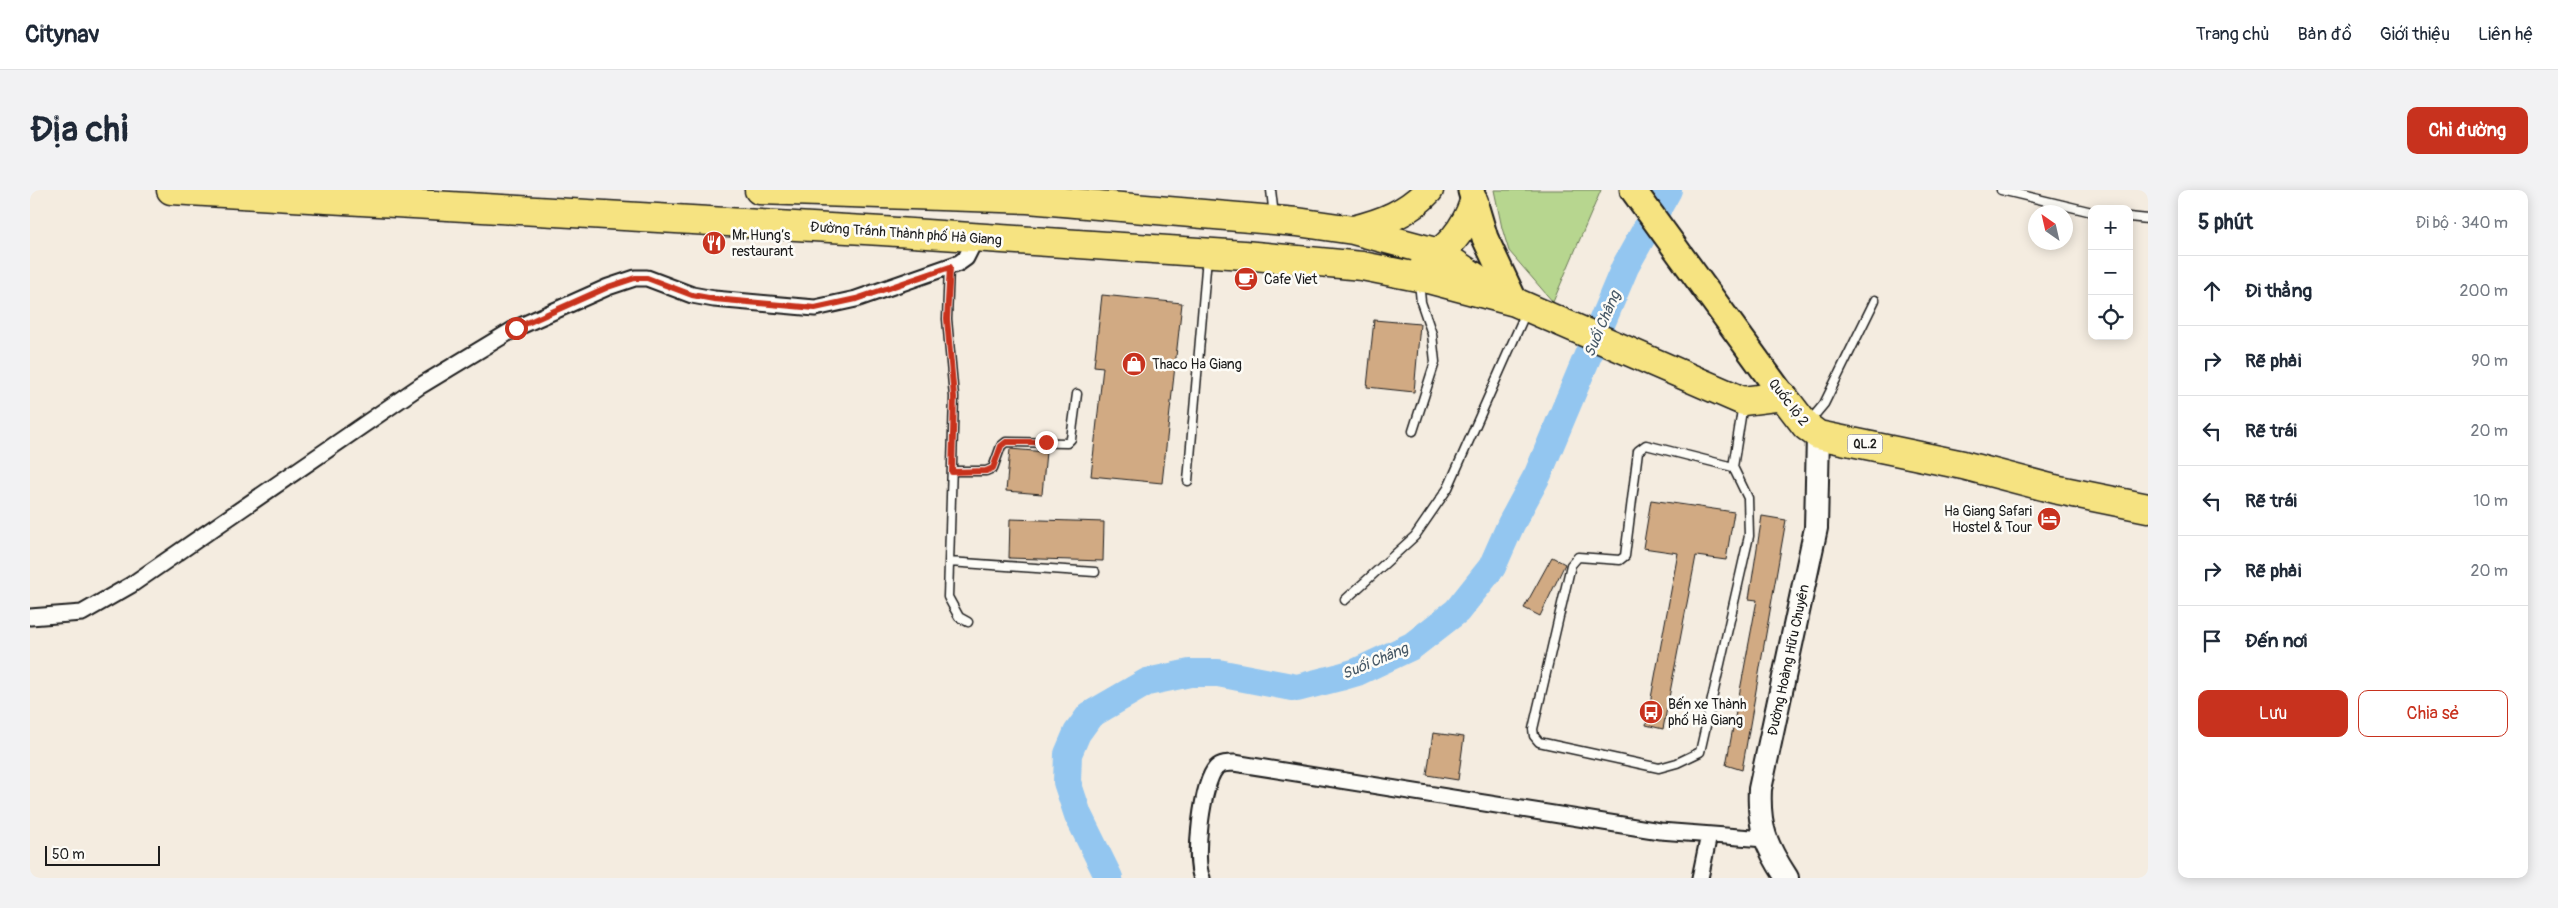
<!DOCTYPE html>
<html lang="vi">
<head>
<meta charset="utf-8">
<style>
  body { margin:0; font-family:Pangolin,sans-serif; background:#f2f2f3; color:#1f2937 }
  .controls { position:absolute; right:15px; top:15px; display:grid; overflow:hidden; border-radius:10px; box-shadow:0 2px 12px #0003 }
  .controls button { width:45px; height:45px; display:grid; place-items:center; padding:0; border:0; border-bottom:1px solid #e0e1e3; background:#fff; color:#1f2937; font:25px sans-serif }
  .compass { position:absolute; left:1998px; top:15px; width:45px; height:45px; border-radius:50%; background:#fff; box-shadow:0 2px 12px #0003; rotate:326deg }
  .scale { position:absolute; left:15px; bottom:12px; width:115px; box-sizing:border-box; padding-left:5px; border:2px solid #1c1c1c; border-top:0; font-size:14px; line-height:18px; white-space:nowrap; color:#1c1c1c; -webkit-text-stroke:4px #fdfcf7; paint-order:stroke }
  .stop { position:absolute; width:15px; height:15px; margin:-11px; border:4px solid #c8321e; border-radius:50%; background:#fff }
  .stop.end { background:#c8321e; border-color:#fff; box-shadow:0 1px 5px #0008 }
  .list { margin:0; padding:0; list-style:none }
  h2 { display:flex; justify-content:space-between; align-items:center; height:65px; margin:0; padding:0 20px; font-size:21px }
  h2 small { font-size:16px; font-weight:400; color:#747a83 }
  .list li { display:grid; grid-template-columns:32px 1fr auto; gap:15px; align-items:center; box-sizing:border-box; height:70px; padding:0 20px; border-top:1px solid #e0e1e3 }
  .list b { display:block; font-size:19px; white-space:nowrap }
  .list em { font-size:16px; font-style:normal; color:#747a83 }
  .actions { display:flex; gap:10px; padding:15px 20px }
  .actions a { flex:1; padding:11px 0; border:1px solid #c8321e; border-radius:10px; text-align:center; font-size:18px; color:#c8321e }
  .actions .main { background:#c8321e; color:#fff }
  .icon { flex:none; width:28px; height:28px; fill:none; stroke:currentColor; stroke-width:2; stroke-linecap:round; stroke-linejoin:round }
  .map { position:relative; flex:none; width:2118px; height:688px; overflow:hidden; border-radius:10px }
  header { display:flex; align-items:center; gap:30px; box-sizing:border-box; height:70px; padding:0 25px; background:#fff; border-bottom:1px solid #e0e1e3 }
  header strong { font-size:24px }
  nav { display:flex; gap:28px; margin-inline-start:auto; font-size:18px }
  .intro { display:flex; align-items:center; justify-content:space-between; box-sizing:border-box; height:120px; padding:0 30px }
  h1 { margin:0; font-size:35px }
  .button { padding:12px 22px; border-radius:10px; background:#c8321e; color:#fff; font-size:18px; font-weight:700 }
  main { display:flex; gap:30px; padding:0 30px }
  aside { flex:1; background:#fff; border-radius:10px; box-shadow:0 2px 12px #0003 }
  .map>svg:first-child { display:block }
  .green { fill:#b7d68f; stroke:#6a7956 }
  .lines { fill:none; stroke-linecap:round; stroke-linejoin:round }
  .river { stroke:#93c6f0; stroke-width:28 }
  .building { fill:#d1aa83; stroke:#1c1c1c }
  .lane-casing { stroke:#1c1c1c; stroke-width:11 }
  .street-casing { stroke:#1c1c1c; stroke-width:19 }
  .secondary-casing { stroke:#1c1c1c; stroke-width:26 }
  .primary-casing { stroke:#1c1c1c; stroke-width:29 }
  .highway-casing { stroke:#1c1c1c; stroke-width:31 }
  .lane { stroke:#fdfcf7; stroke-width:8 }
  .street { stroke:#fdfcf7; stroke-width:15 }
  .secondary { stroke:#fdfcf7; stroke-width:22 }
  .primary { stroke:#f6e381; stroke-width:25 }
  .highway { stroke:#f6e381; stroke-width:28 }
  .route { stroke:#c8321e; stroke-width:6 }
  .labels { text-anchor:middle; stroke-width:5; stroke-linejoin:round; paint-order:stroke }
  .shield { fill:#fdfcf7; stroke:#605f5e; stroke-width:1 }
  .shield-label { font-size:12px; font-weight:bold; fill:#1c1c1c }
  .street-label { font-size:14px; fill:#1c1c1c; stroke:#fdfcf7 }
  .poi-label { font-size:14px; fill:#1c1c1c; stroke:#fdfcf7; text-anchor:start }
  .water-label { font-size:15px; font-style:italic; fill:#465866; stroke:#fdfcf7 }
</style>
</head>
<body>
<header>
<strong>Citynav</strong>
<nav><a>Trang chủ</a><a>Bản đồ</a><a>Giới thiệu</a><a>Liên hệ</a></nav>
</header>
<div class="intro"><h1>Địa chỉ</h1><a class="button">Chỉ đường</a></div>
<main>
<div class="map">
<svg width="2118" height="688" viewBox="0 0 2118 688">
  <rect width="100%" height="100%" fill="#f4ece0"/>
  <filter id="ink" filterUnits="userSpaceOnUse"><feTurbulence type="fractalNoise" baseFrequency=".02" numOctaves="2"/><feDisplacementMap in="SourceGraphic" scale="10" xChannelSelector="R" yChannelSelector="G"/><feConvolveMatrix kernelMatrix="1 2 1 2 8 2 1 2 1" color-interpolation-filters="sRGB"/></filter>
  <g filter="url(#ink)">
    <!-- green -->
    <path class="green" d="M1464 0H1571L1523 112 1479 61 1472 38Z"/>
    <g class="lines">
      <!-- river -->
      <path class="river" d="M1079 688 1048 625 1037 592 1038 564 1047 543 1060 525 1117 492 1160 483H1188L1267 498 1310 487 1327 482 1382 456 1427 421 1462 377 1481 334 1508 284 1595 77 1638 0"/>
    </g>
    <!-- building -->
    <path class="building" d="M1072 105 1152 113 1132 293 1061 286 1073 177 1064 176Z
      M1344 130 1390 134 1384 202 1337 197Z
      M980 259 1016 262 1012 304 976 301Z
      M1621 310 1704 322 1696 370 1666 366 1633 539 1616 535 1648 363 1613 358Z
      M1732 326 1756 330 1712 580 1696 575 1727 410 1719 409Z
      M980 329 1074 332 1073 371 979 368Z
      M1522 367 1535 374 1510 426 1494 418Z
      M1403 543 1434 547 1428 590 1397 585Z"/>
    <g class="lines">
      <!-- lane casing -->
      <g class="lane-casing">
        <path id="lane" d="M1241 0 1244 26
          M1971 0 2062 22
          M2099 27 2118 29
          M919 77 917 129 924 207 918 407 929 427 938 432
          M1779 232 1794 214 1845 110
          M1383 241 1405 172 1402 144 1391 112 1389 92
          M1703 277 1616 255 1608 261 1595 366 1590 370 1548 367 1541 375 1503 539 1504 546 1509 552 1629 578 1647 573 1670 562 1719 346 1718 308 1703 277 1713 214
          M922 281H956L963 278 971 256 976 252 1037 253 1041 249 1047 204
          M1158 291 1177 67
          M919 372 1065 382
          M1315 410 1385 346 1418 298 1496 122"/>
      </g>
      <!-- street casing -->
      <g class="street-casing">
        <path id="street" d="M0 427 52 423 101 395 390 196 486 138 578 97 605 88H617L662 105 684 109 785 118 826 109 929 73 936 68 946 48
          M1172 688C1163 670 1172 593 1186 578 1191 573 1198 573 1204 573L1630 641 1735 649
          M1670 688 1679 645"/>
      </g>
      <!-- secondary casing -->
      <g class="secondary-casing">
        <path id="secondary" d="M1757 688C1736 656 1728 637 1730 599L1786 338 1788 245"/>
      </g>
      <!-- primary casing -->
      <g class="primary-casing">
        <path id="primary" d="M1603 0 1753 206
          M1441 1 1455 48 1485 112"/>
      </g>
      <!-- highway casing -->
      <g class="highway-casing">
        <path id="highway" d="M141 0 852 41 1214 65 1332 76 1398 89 1485 112 1713 211 1753 206 1776 236 1788 245 1933 275 2024 299 2118 318
          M729 0 998 9 1267 32 1323 40 1409 63 1460 97
          M1323 40C1352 33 1378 23 1399 0
          M1395 73C1418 58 1435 40 1444 12"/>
      </g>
      <!-- lane -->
      <use href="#lane" class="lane"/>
      <!-- street -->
      <use href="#street" class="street"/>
      <!-- secondary -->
      <use href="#secondary" class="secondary"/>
      <!-- primary -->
      <use href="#primary" class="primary"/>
      <!-- highway -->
      <use href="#highway" class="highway"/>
    </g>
  </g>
  <g class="lines" filter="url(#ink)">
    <!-- route -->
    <path class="route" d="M486 138 578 97 605 88H617L662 105 684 109 785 118 826 109 920 77 917 129 924 207 922 282 956 281 963 278 971 256 976 252H1016"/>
  </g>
  <!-- icons -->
  <defs>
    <g id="restaurant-disc" transform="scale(1.25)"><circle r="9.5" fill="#c8321e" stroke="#fdfcf7"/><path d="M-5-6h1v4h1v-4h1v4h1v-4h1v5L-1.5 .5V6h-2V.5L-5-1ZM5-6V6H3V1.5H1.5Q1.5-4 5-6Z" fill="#fff"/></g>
    <g id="cafe-disc" transform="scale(1.25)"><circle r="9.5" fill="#c8321e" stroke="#fdfcf7"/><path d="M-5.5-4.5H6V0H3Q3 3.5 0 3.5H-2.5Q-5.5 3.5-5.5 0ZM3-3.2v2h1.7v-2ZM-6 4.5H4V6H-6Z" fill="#fff"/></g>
    <g id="shop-disc" transform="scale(1.25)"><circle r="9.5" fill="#c8321e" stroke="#fdfcf7"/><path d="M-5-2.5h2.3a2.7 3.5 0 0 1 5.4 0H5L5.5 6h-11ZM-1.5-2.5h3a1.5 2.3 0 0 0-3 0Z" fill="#fff"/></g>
    <g id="hotel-disc" transform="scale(1.25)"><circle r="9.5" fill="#c8321e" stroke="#fdfcf7"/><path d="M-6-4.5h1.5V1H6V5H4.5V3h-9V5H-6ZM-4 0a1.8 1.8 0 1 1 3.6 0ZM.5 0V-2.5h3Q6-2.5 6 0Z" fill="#fff"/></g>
    <g id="bus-disc" transform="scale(1.25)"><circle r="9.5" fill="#c8321e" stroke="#fdfcf7"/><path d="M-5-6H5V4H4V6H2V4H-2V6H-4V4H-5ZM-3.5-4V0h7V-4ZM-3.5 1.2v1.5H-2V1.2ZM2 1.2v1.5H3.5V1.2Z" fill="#fff"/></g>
  </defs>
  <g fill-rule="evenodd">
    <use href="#restaurant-disc" x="684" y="53"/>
    <use href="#cafe-disc" x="1216" y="89"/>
    <use href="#shop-disc" x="1104" y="174"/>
    <use href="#hotel-disc" x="2019" y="329"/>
    <use href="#bus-disc" x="1621" y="522"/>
  </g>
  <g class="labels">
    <!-- shield labels -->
    <rect class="shield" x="1817.5" y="244.5" width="35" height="19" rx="4"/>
    <g class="shield-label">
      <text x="1835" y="258">QL.2</text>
    </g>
    <!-- street labels -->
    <g class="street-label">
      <text transform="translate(876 43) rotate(4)" y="5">Đường Tránh Thành phố Hà Giang</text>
      <text transform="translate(1759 212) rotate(52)" y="5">Quốc lộ 2</text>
      <text transform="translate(1758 470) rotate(-78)" y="5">Đường Hoàng Hữu Chuyên</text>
    </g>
    <!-- poi labels -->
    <g class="poi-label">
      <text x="702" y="50">Mr Hung’s<tspan x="702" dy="16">restaurant</tspan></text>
      <text x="1234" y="94">Cafe Viet</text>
      <text x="1122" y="179">Thaco Ha Giang</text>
      <text x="2002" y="326" text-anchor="end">Ha Giang Safari<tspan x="2002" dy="16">Hostel &amp; Tour</tspan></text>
      <text x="1638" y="519">Bến xe Thành<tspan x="1638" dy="16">phố Hà Giang</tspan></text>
    </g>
    <!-- water labels -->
    <g class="water-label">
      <text transform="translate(1572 134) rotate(-67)" y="5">Suối Châng</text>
      <text transform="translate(1345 471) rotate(-23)" y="5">Suối Châng</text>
    </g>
  </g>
</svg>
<div class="controls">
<button>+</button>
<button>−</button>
<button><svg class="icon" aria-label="locate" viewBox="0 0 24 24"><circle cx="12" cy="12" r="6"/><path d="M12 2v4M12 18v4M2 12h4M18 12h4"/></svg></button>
</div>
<svg class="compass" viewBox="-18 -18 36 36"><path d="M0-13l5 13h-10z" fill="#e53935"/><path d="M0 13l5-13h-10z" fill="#747a83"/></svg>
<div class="scale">50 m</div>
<div class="stop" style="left:486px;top:138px"></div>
<div class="stop end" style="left:1016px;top:252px"></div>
</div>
<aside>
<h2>5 phút<small>Đi bộ · 340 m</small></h2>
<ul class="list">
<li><svg class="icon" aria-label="ahead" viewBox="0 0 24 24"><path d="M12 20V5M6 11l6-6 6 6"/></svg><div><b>Đi thẳng</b></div><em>200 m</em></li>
<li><svg class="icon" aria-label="right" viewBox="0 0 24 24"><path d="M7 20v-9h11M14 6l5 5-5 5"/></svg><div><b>Rẽ phải</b></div><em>90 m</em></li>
<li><svg class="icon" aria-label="left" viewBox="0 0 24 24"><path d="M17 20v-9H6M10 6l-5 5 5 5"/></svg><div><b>Rẽ trái</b></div><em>20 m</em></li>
<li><svg class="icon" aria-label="left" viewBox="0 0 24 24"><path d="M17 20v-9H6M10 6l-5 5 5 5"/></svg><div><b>Rẽ trái</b></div><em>10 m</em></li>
<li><svg class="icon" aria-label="right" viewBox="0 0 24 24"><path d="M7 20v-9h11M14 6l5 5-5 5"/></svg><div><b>Rẽ phải</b></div><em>20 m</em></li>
<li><svg class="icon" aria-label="arrive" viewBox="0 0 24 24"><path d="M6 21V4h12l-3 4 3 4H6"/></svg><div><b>Đến nơi</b></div></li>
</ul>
<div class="actions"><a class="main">Lưu</a><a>Chia sẻ</a></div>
</aside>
</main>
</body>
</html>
